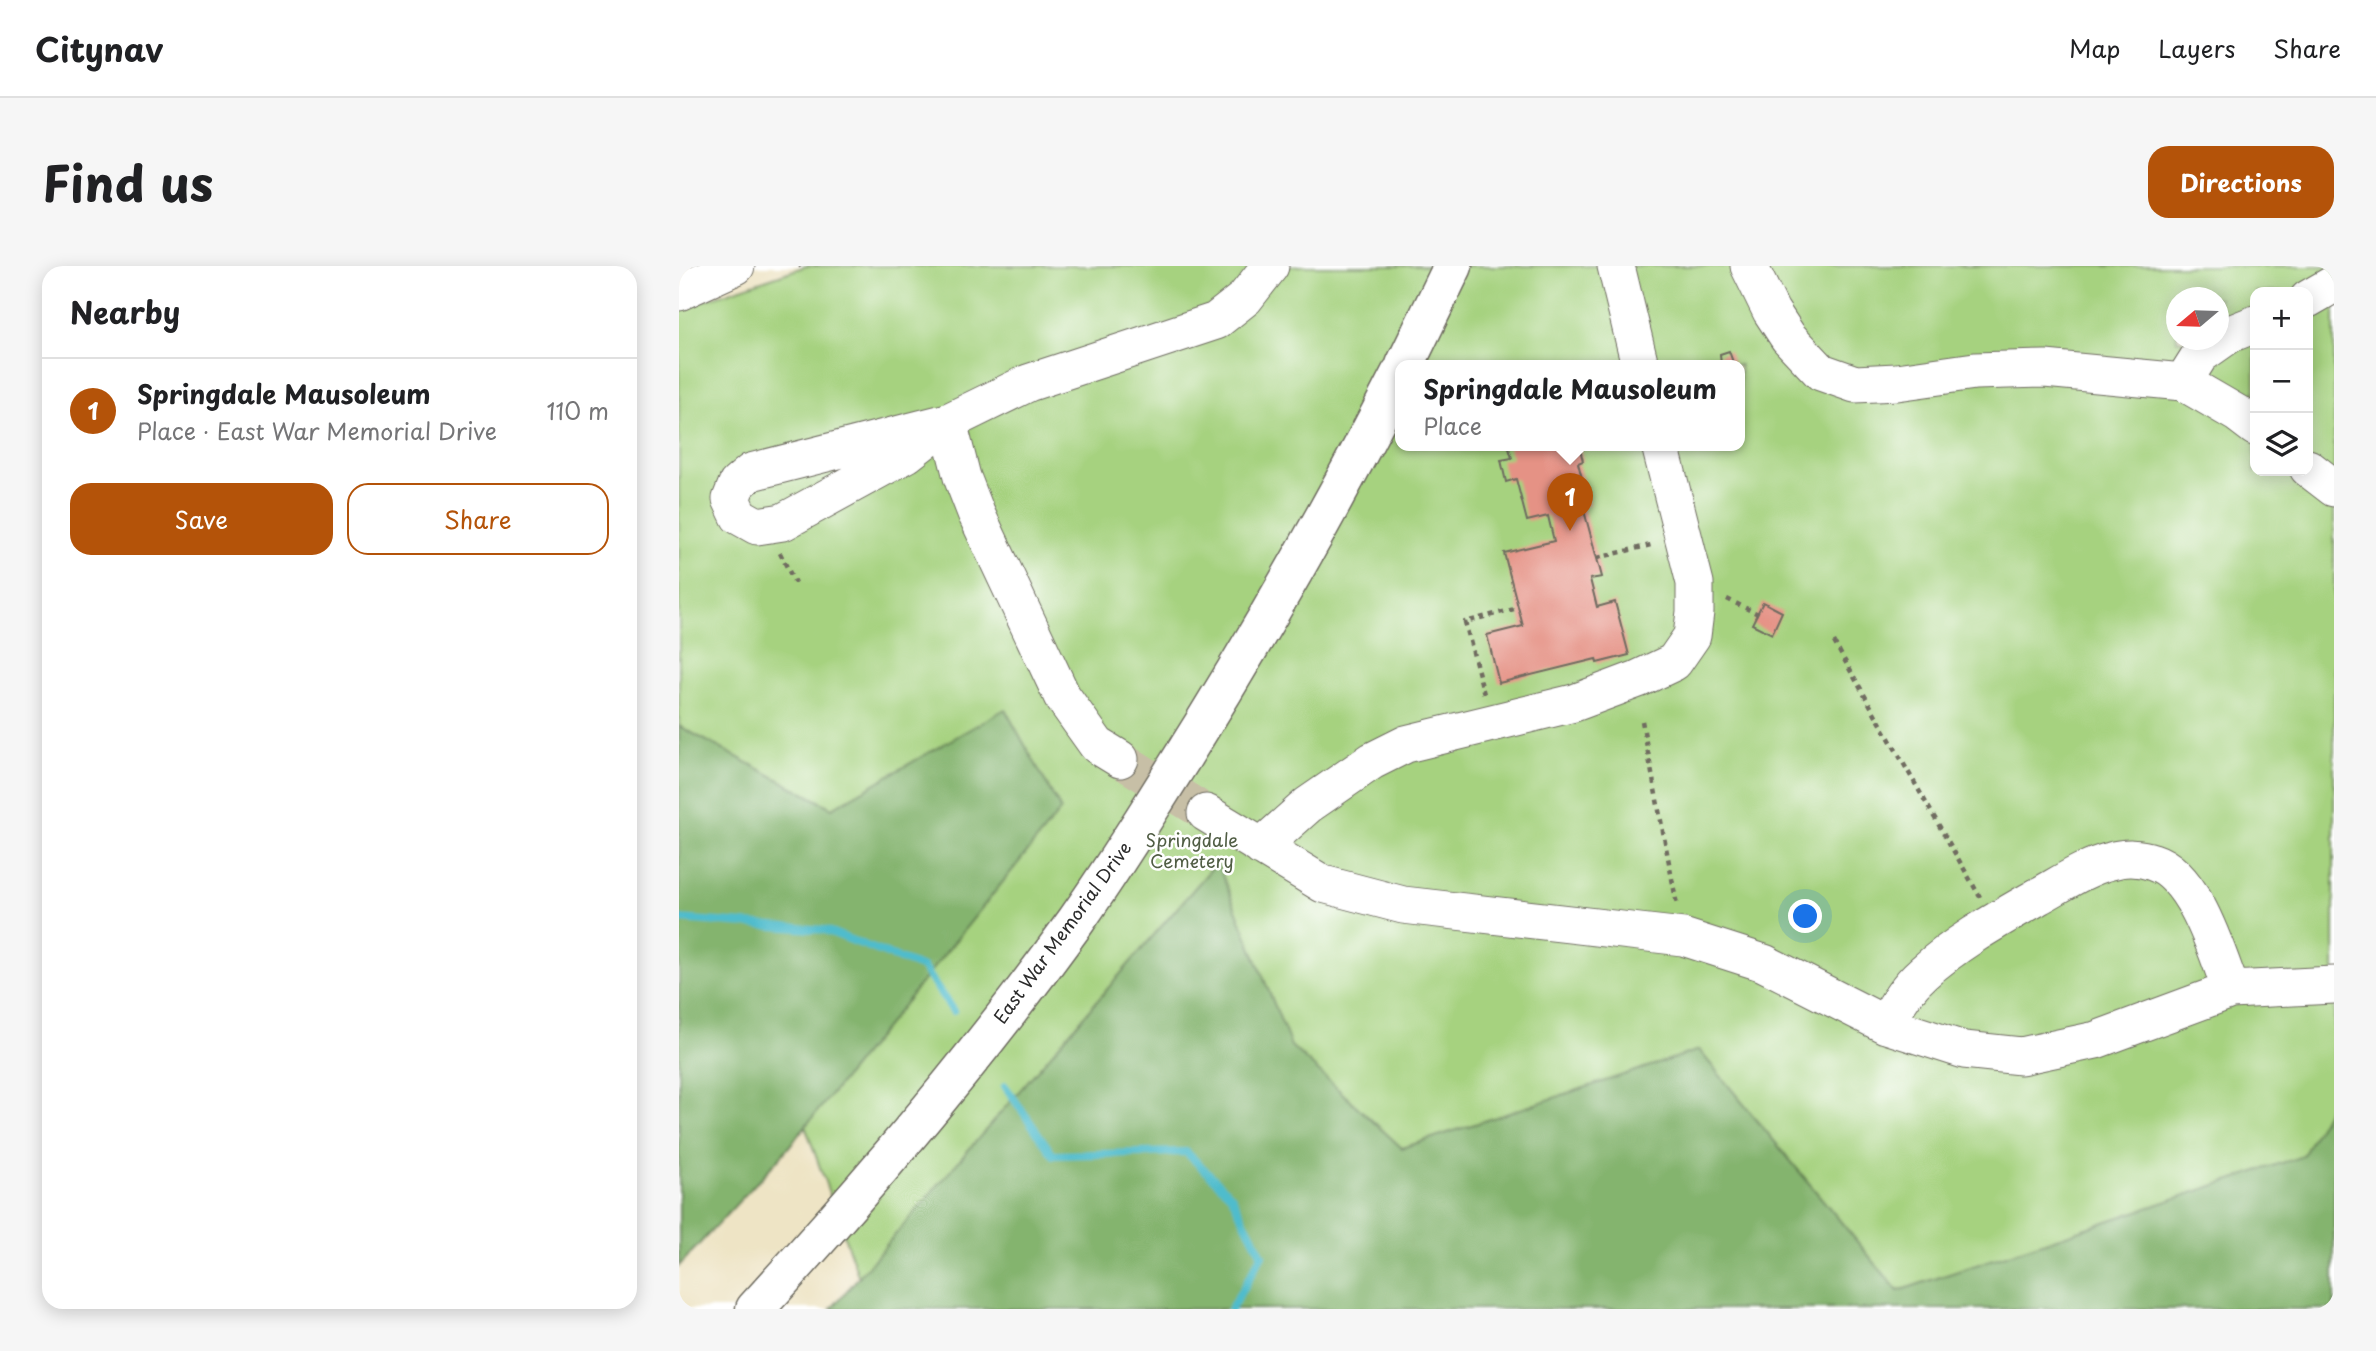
<!DOCTYPE html>
<html lang="en">
<head>
<meta charset="utf-8">
<style>
  body { margin:0; font-family:"Playpen Sans",sans-serif; background:#f6f6f6; color:#202124 }
  .controls { position:absolute; right:21px; top:21px; display:grid; overflow:hidden; border-radius:14px; box-shadow:0 4px 18px #0003 }
  .controls button { width:63px; height:63px; display:grid; place-items:center; padding:0; border:0; border-bottom:2px solid #e0e0e0; background:#fff; color:#202124; font:35px sans-serif }
  .compass { position:absolute; left:1487px; top:21px; width:63px; height:63px; border-radius:50%; background:#fff; box-shadow:0 4px 18px #0003; rotate:251deg }
  .you { position:absolute; left:1127px; top:651px; width:24px; height:24px; margin:-18px; border:5px solid #fff; border-radius:50%; background:#1a73e8; box-shadow:0 0 0 10px #1a73e833 }
  .badge { display:grid; place-items:center; width:46px; height:46px; border-radius:50%; background:#b45309; color:#fff; font-size:23px; font-weight:700 }
  .pin { position:absolute; translate:-50% -58px; filter:drop-shadow(0 2px 4px #0008) }
  .pin::after { content:''; position:absolute; top:37px; width:24px; height:21px; background:inherit; clip-path:polygon(0 0,100% 0,50% 100%) }
  .popup { position:absolute; left:716px; top:94px; width:350px; height:91px; box-sizing:border-box; display:grid; place-content:center; border-radius:14px; background:#fff; filter:drop-shadow(0 2px 5px #0005); font-size:23px; white-space:nowrap; color:#757577 }
  .popup b { font-size:26px; color:#202124 }
  .popup::after { content:''; position:absolute; left:50%; top:100%; margin-left:-14px; border:14px solid transparent; border-top-color:#fff }
  .list { margin:0; padding:0; list-style:none }
  h2 { display:flex; justify-content:space-between; align-items:center; height:91px; margin:0; padding:0 28px; font-size:30px }
  h2 small { font-size:23px; font-weight:400; color:#757577 }
  .list li { display:grid; grid-template-columns:46px 1fr auto; gap:21px; align-items:center; box-sizing:border-box; height:105px; padding:0 28px; border-top:2px solid #e0e0e0 }
  .list b { display:block; font-size:26px; white-space:nowrap }
  .list p { margin:0; font-size:23px; white-space:nowrap; color:#757577 }
  .list em { font-size:23px; font-style:normal; color:#757577 }
  .actions { display:flex; gap:14px; padding:21px 28px }
  .actions a { flex:1; padding:16px 0; border:2px solid #b45309; border-radius:21px; text-align:center; font-size:24px; color:#b45309 }
  .actions .main { background:#b45309; color:#fff }
  .icon { flex:none; width:38px; height:38px; fill:none; stroke:currentColor; stroke-width:2; stroke-linecap:round; stroke-linejoin:round }
  .map { position:relative; flex:none; width:1655px; height:1043px; overflow:hidden; border-radius:21px }
  header { display:flex; align-items:center; gap:42px; box-sizing:border-box; height:98px; padding:0 35px; background:#fff; border-bottom:2px solid #e0e0e0 }
  header strong { font-size:33px }
  nav { display:flex; gap:38px; margin-inline-start:auto; font-size:24px }
  .intro { display:flex; align-items:center; justify-content:space-between; box-sizing:border-box; height:168px; padding:0 42px }
  h1 { margin:0; font-size:49px }
  .button { padding:18px 32px; border-radius:21px; background:#b45309; color:#fff; font-size:24px; font-weight:700 }
  main { display:flex; gap:42px; padding:0 42px }
  aside { flex:1; background:#fff; border-radius:21px; box-shadow:0 4px 18px #0003 }
  .map>svg:first-child { display:block }
  .green { fill:#a6d27f; stroke:#687e55; stroke-width:2; fill-rule:evenodd }
  .forest { fill:#84b46e; stroke:#58704c; stroke-width:2 }
  .lines { fill:none; stroke-linecap:round; stroke-linejoin:round }
  .stream { stroke:#50bccc; stroke-width:8 }
  .building { fill:#e59285 }
  .minor-tunnel { stroke:#c7bfa6; stroke-width:37; stroke-dasharray:37 18; stroke-linecap:butt }
  .minor-casing { stroke:#6f6c61; stroke-width:39 }
  .highway-casing { stroke:#6f6c61; stroke-width:41 }
  .path { stroke:#6f6c61; stroke-width:4.5; stroke-dasharray:5 5; stroke-linecap:butt }
  .minor { stroke:#fff; stroke-width:37 }
  .highway { stroke:#fff; stroke-width:38 }
  .labels { text-anchor:middle; stroke-width:5; stroke-linejoin:round; paint-order:stroke }
  .park-label { font-size:18px; fill:#505d44; stroke:#fff }
  .street-label { font-size:18px; fill:#2b2b2b; stroke:#fff }
</style>
</head>
<body>
<header>
<strong>Citynav</strong>
<nav><a>Map</a><a>Layers</a><a>Share</a></nav>
</header>
<div class="intro"><h1>Find us</h1><a class="button">Directions</a></div>
<main>
<aside>
<h2>Nearby<small></small></h2>
<ul class="list">
<li><span class="badge">1</span><div><b>Springdale Mausoleum</b><p>Place · East War Memorial Drive</p></div><em>110 m</em></li>
</ul>
<div class="actions"><a class="main">Save</a><a>Share</a></div>
</aside>
<div class="map">
<svg width="1655" height="1043" viewBox="0 0 1655 1043">
  <rect width="100%" height="100%" fill="#fff"/>
  <filter id="ink" filterUnits="userSpaceOnUse"><feTurbulence type="fractalNoise" baseFrequency=".0143" numOctaves="2"/><feDisplacementMap in="SourceGraphic" scale="14" xChannelSelector="R" yChannelSelector="G"/><feConvolveMatrix kernelMatrix="1 2 1 2 8 2 1 2 1" color-interpolation-filters="sRGB"/></filter>
  <filter id="wash" filterUnits="userSpaceOnUse"><feTurbulence type="fractalNoise" baseFrequency=".00686" numOctaves="4" result="noise"/><feDisplacementMap in="SourceGraphic" scale="28" xChannelSelector="R" yChannelSelector="G"/><feGaussianBlur stdDeviation="1.57" result="paint"/><feColorMatrix in="noise" values="0 0 0 0 0 0 0 0 0 0 0 0 0 0 0 0 0 1.4 0 .05"/><feComposite in="paint" operator="in"/></filter>
  <g filter="url(#wash)">
    <rect width="100%" height="100%" fill="#eee4c5"/>
    <!-- green -->
    <path class="green" d="M127 0H1655V1043H191L0 503V43ZM1576 26H1629V205H1576ZM1498 32H1540V74H1498ZM721 99H1061V179H721Z"/>
    <!-- forest -->
    <path class="forest" d="M326 443 382 544 104 888 0 1000V460L153 542Z
      M538 596 612 780 723 882 1020 784 1219 1025 1624 890 1655 832V1043H152Z"/>
    <g class="lines">
      <!-- stream -->
      <path class="stream" d="M0 653 146 664 244 702 274 745
        M326 820 374 889 507 886 552 929 583 989 552 1043"/>
    </g>
    <g id="blocks">
      <!-- building -->
      <path class="building" d="M1050 85 1055 99H1042L1041 88Z
        M829 179H900L904 195 899 197 910 239 904 241 923 311 911 313 918 341 936 336 950 389 918 397 917 393 820 417 808 369 844 360 825 287 875 275 869 250 848 255 837 213 827 216 822 194 833 192Z
        M1084 336 1103 346 1093 368 1073 358Z"/>
    </g>
  </g>
  <g filter="url(#ink)">
    <use href="#blocks" fill-opacity="0" stroke="#6f6c61" stroke-width="2"/>
    <g class="lines">
      <!-- minor-tunnel -->
      <path class="minor-tunnel" d="M441 493 527 547"/>
      <!-- minor casing -->
      <g class="minor-casing">
        <path id="minor" d="M937 0 961 99
          M1070 0 1092 45 1109 71 1142 106 1176 118 1218 116 1296 105 1366 103 1504 116 1559 148 1576 161
          M0 26 57 0
          M1629 33 1655 18
          M1504 116 1521 89 1551 68 1576 58
          M269 156 228 188 104 256 78 260 60 250 52 233 58 218 72 206Z
          M1629 202 1655 222
          M441 493 418 479 383 430 297 247 283 211 269 156 349 117 537 55 566 32 591 0
          M527 547 644 618 724 639 1004 671 1085 697 1207 759 1285 784 1342 790 1417 774 1552 724 1655 719
          M582 581 629 539 693 495 727 478 895 437 959 413 995 396 1013 370 1016 346V317L981 179
          M1207 759C1216 740 1228 721 1244 707 1278 676 1320 653 1360 630 1382 618 1407 601 1432 595 1445 591 1461 591 1474 596 1516 609 1538 687 1552 724"/>
      </g>
      <!-- highway casing -->
      <g class="highway-casing">
        <path id="highway" d="M726 99 774 0
          M76 1043C189 920 299 791 397 655 430 608 461 559 491 511 574 380 651 246 721 108"/>
      </g>
      <!-- path -->
      <path class="path" d="M121 0 122 1
        M900 182 913 179
        M101 287 116 317
        M918 292 976 278
        M1048 333 1079 348
        M1155 376 1301 631
        M805 428 786 356 839 342
        M963 455 998 639"/>
      <!-- minor -->
      <use href="#minor" class="minor"/>
      <!-- highway -->
      <use href="#highway" class="highway"/>
    </g>
  </g>
  <g class="labels">
    <!-- park labels -->
    <g class="park-label">
      <text x="513" y="581">Springdale<tspan x="513" dy="21">Cemetery</tspan></text>
    </g>
    <!-- street labels -->
    <g class="street-label">
      <text transform="translate(384 667) rotate(-54)" y="6">East War Memorial Drive</text>
    </g>
  </g>
</svg>
<div class="controls">
<button>+</button>
<button>−</button>
<button><svg class="icon" aria-label="layers" viewBox="0 0 24 24"><path d="M12 4l9 5-9 5-9-5zM3 14l9 5 9-5"/></svg></button>
</div>
<svg class="compass" viewBox="-18 -18 36 36"><path d="M0-13l5 13h-10z" fill="#e53935"/><path d="M0 13l5-13h-10z" fill="#757577"/></svg>
<div class="you"></div>
<div class="pin badge" style="left:891px;top:265px">1</div>
<div class="popup"><b>Springdale Mausoleum</b>Place</div>
</div>
</main>
</body>
</html>
